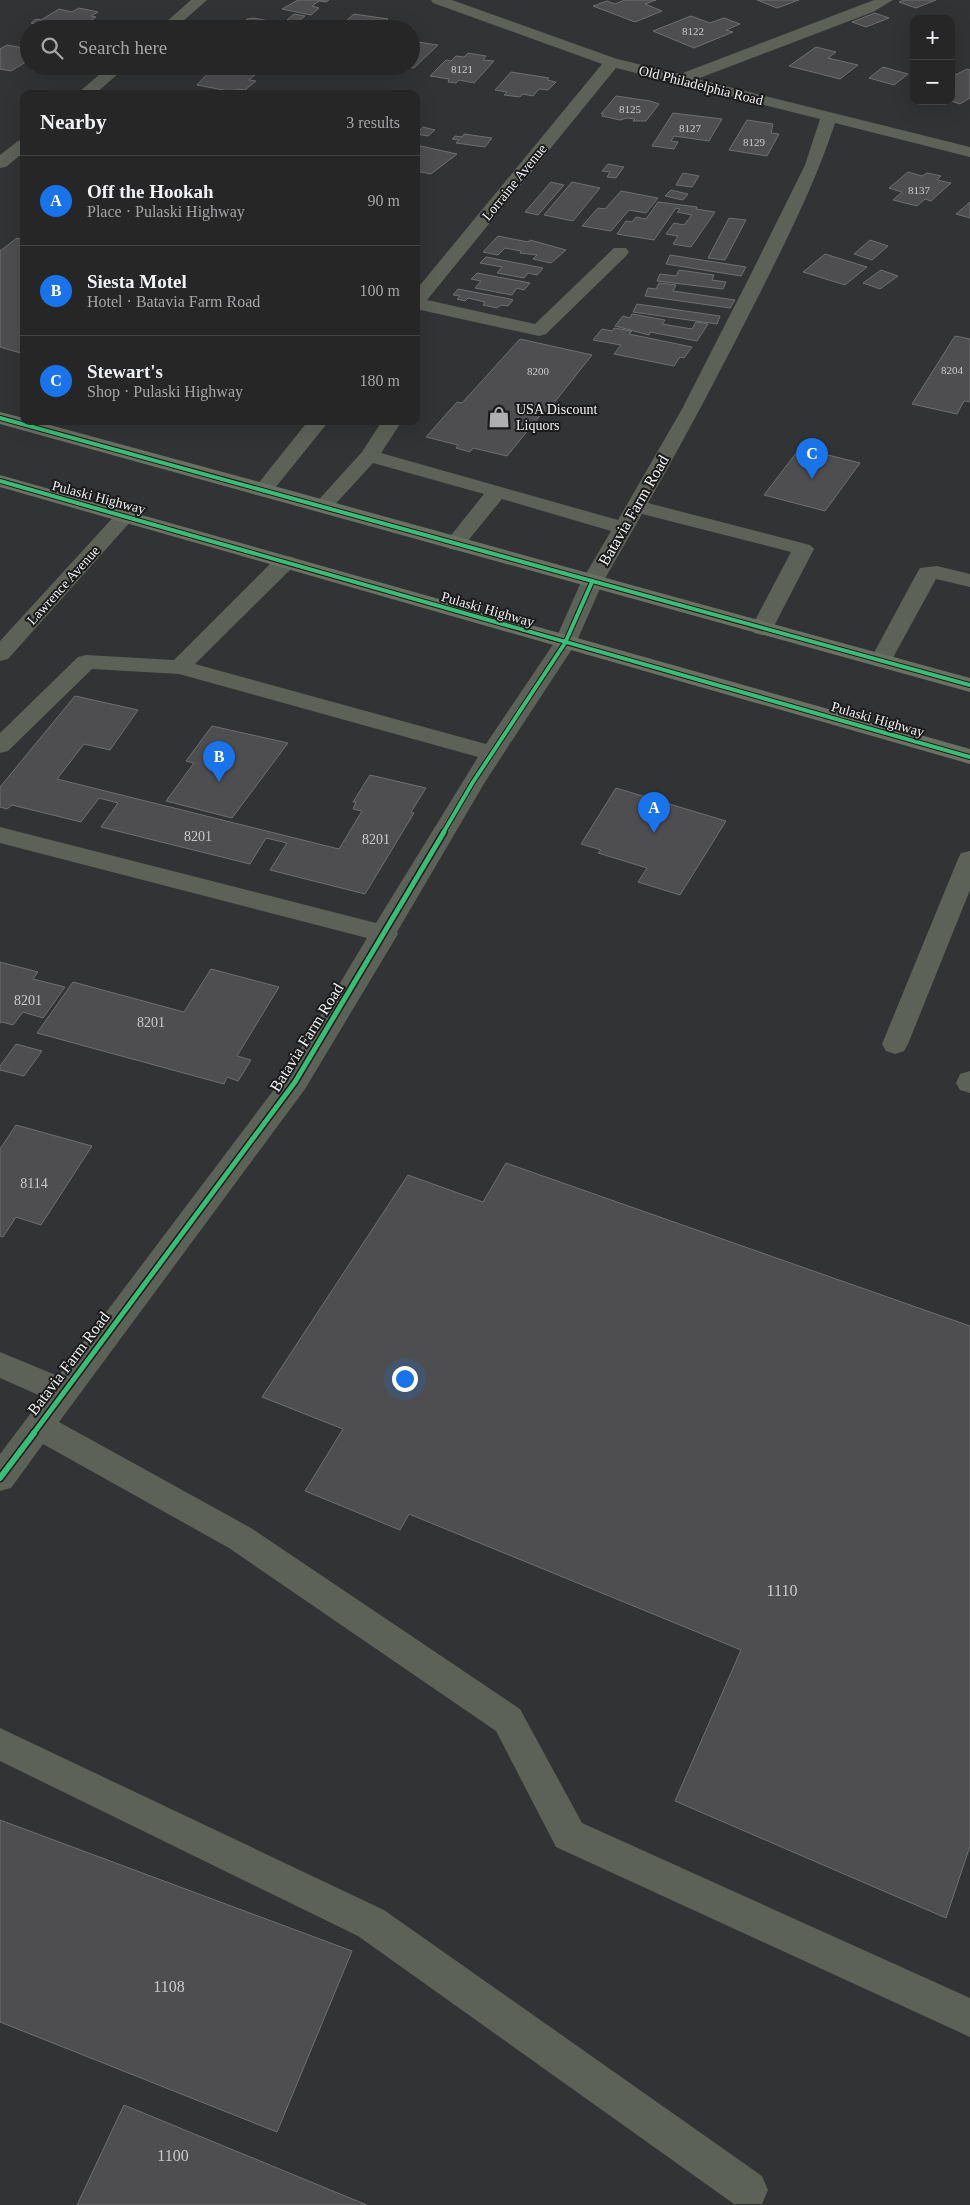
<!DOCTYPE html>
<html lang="en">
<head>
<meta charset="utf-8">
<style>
  body { margin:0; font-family:"Times New Roman",serif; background:#323233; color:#f1f3f6 }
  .controls { position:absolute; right:15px; top:15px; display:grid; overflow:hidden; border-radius:10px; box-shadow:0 5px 20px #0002 }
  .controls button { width:45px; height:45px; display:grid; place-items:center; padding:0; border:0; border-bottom:1px solid #424344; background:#262627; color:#f1f3f6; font:25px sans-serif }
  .you { position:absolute; left:404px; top:1378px; width:18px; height:18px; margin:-12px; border:4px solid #fff; border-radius:50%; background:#1a73e8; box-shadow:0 0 0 8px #1a73e833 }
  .badge { display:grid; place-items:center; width:32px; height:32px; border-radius:50%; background:#1a73e8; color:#fff; font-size:16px; font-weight:700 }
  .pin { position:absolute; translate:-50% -41px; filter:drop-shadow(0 1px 2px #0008) }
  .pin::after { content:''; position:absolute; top:26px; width:18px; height:15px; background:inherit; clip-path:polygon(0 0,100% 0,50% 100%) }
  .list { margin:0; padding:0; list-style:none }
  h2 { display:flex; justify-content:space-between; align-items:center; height:65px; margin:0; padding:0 20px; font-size:21px }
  h2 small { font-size:16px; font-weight:400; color:#a4a5a7 }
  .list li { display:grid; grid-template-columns:32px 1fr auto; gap:15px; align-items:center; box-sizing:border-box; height:90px; padding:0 20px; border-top:1px solid #424344 }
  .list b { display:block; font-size:19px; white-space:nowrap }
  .list p { margin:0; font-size:16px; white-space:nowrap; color:#a4a5a7 }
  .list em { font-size:16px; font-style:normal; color:#a4a5a7 }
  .icon { flex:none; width:28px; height:28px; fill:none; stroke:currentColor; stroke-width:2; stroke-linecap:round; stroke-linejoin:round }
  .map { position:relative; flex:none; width:970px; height:2205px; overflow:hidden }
  .search { position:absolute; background:#262627; box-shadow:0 5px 20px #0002; left:20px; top:20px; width:400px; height:55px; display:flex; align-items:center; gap:12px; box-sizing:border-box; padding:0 18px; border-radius:28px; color:#a4a5a7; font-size:19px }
  .panel { position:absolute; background:#262627; box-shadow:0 5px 20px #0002; left:20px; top:90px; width:400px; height:335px; border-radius:10px }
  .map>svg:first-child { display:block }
  .building { fill:#4e4e50; stroke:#6e6f70 }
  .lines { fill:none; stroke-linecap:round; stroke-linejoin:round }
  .minor { fill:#5d6258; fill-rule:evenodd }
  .highway { fill:#6a7062; fill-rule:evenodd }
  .cycleway-far2-casing { stroke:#1a1a1b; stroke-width:6 }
  .cycleway-far1-casing { stroke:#1a1a1b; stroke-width:8 }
  .cycleway-casing { stroke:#1a1a1b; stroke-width:9 }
  .cycleway-far2 { stroke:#3abd76; stroke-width:4 }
  .cycleway-far1 { stroke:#3abd76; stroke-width:5 }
  .cycleway { stroke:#3abd76; stroke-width:6 }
  .labels { text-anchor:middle; stroke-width:4; stroke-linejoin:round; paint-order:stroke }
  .far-number-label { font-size:11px; fill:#c9c9cb }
  .far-street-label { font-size:14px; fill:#f2f2f4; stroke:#1a1a1b }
  .far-poi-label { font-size:14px; fill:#f2f2f4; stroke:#1a1a1b; text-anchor:start }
  .number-label { font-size:14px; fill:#c9c9cb }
  .street-label { font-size:16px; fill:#f2f2f4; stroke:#1a1a1b }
  .near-number-label { font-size:16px; fill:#c9c9cb }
</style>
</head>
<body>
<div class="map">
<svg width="970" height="2205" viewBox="0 0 970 2205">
  <rect width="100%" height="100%" fill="#323334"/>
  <!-- building -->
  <path class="building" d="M298 0H329L326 2 319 1 312 6 319 8 311 15 282 9Z
    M625 0H656L645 4 662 11 635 22 593 6 607 1 615 4Z
    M757 0H799L777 8Z
    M904 0H936L916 8 899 2Z
    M79 8 98 12 91 16 96 17 78 29 31 27 36 24 31 23 36 19 41 20 59 9 72 12Z
    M875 13 889 18 866 27 852 22Z
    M294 14 305 16 297 22 287 20Z
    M354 14 388 19 378 29 338 28Z
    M691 16 710 23 724 18 740 24 726 30 733 32 694 48 653 31Z
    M253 18 264 20 298 26 295 29H239L247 19Z
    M411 41 438 45 414 68 402 66H411Z
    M7 45 29 49V60L11 71 0 69V49Z
    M816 47 836 52 828 58 858 65 840 79 789 66Z
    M468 53 486 56 483 60 494 61 474 83 459 80 456 83 448 82 449 79 430 76 446 60 451 61 456 56 464 57Z
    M220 67 256 74 249 80 256 81 245 90 237 89 234 92 197 85 209 72 213 73Z
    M883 67 908 74 894 85 869 78Z
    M967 69 970 70V98L960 104 951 101V77Z
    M511 72 549 78 547 80 556 82 548 90 539 89 533 96 523 94 520 97 504 95 507 92 495 90Z
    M616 96 650 101 659 104 646 121H633L635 119 627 118 620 120 602 116 604 114H601Z
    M673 113 722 119 709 141 674 136 671 141 678 142 674 149 652 146Z
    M747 120 773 124 771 133 779 134 767 156 729 150Z
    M423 127 435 130 428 136 416 134Z
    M464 134 492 138 485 147 456 143 459 140 452 139 455 136 462 137Z
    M416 145 457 154 431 174 416 171Z
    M608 164 624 167 616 178 607 177 610 172 602 171Z
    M908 172 922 176 927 173 941 176 937 180 951 183 931 201 925 199 917 206 893 200 902 192 889 188Z
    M683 173 699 176 692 187 676 185Z
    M551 182 564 185 538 215 525 212Z
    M572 182 600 188 573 221 544 215Z
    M671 190 688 194 683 200 665 196Z
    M621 191 658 198 646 213 629 210 611 231 582 226 598 208 605 209Z
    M658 202 697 207 696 209 715 212 691 247 673 244 678 236 666 234 674 223 684 225 692 215 677 212 680 209 676 208 654 240 617 234 626 221 632 222 636 217 646 219Z
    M970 202V218L956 214Z
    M729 218 746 220 725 260 708 258Z
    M498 236 528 242 530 240 566 250 551 263 533 259 537 255 520 253 521 251 505 248 498 255 483 252Z
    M17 238 24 240V354L0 347V251Z
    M870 240 888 246 872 260 854 254Z
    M825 254 867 267 845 285 803 272Z
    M670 255 746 267 741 276 666 264Z
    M486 257 543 268 537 275 528 273 524 278 497 273 502 267 480 263Z
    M679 270 714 275 712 280 726 282 723 289 657 281 660 274 676 276Z
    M881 270 898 276 880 289 863 283Z
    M477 273 530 283 524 290 517 288 512 295 475 288 481 281 471 279Z
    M659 283 676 285 673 291 735 300 730 308 645 296 648 288 656 289Z
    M458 289 510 299 513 300 508 306 501 305 497 308 483 305 485 302 468 298 465 301 457 299 460 296 453 295Z
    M637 304 720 316 717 324 633 312Z
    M632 314 665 320 662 324 692 329 696 322 708 324 697 341 650 332 649 335 615 326 623 316 630 318Z
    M614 328 632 331 629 334 692 347 684 358 680 357 674 366 614 354 621 345 593 340 602 329 612 331Z
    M955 336 970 339V402L964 401 957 414 912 404Z
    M520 339 592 355 546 413 543 412 507 456 473 448 470 452 456 448 458 445 426 437 457 402 462 403Z
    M800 448 860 463 825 511 764 495Z
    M75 696 138 710 110 750 84 744 57 779 339 849 362 811 353 809 356 802H353L370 775 426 788 411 812 414 813 365 894 270 870 287 843 266 838 250 864 101 827 118 803 99 798 81 822 12 805 7 809 0 807V787Z
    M212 726 288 743 232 818 166 801 194 763 186 761Z
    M616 788 726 821 680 895 638 882 647 868 598 853 601 850 581 844Z
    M0 962 38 972 33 979 65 987 43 1018 23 1012 13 1025 2 1022 0 1023Z
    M211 969 279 987 237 1056 251 1060 238 1081 227 1077 224 1084 37 1033 73 982 184 1012Z
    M16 1044 42 1051 24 1076 0 1070V1066Z
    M16 1125 92 1146 41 1225 16 1217 3 1237 0 1236V1149Z
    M506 1163 970 1326V1846L946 1918 675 1801 741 1650 409 1514 400 1530 305 1491 343 1429 262 1397 408 1175 483 1202Z
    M0 1820 352 1951 277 2132 0 2022Z
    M124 2105 367 2205H77Z"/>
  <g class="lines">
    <!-- minor -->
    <path class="minor" d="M191 0H207L174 29H158Z
      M431 0H452L617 59 680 74 874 0H893L873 12 697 79 970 147V157L835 123C816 181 789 235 762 289 725 362 688 433 648 503L810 545 814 549 773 628 770 633 762 635 754 633 751 628 791 552 642 514 603 582 576 643 485 782 397 932 398 934 305 1089 59 1422 251 1528 520 1709 582 1823 970 1998V2037L556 1847 496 1731 229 1548 43 1444 11 1488 0 1491V1454L43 1397 0 1378V1352L58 1376 285 1075 367 938 0 843V827L376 923 478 757 179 674 92 669 8 751 0 753V733L78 657 86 655 174 660 277 557 285 556 293 557 296 562 293 567 195 664 486 744 554 643 581 582 611 531 502 499 462 548 455 550 448 548 444 544 484 494 373 463 330 510 323 512 316 510 313 506 362 452 382 421H402L381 453 618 520 682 409 753 270 805 165 820 119 616 68 427 300 535 324 614 248H626L629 252 626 256 546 334 539 336 416 309V290L602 64 433 3Z
      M109 66H127L95 94H77Z
      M24 139V152L6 167 0 168V155L18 141Z
      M308 421H329L271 493 264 495 257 493 254 489 257 485Z
      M125 510 132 512 135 516 132 520 8 659 0 661V641L118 512Z
      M937 566 970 574V587L936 579 889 665 881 667 873 665 870 660 917 573 920 568Z
      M970 851V890L908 1044 904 1051 895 1054 886 1051 882 1044 958 859 961 853Z
      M970 1071V1093L960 1090 956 1083 960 1074Z
      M0 1728 384 1910 762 2176 768 2190 762 2204H734L358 1936 0 1761Z"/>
    <!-- highway -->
    <path class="highway" d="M0 412 24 418V421H35C347 505 658 593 970 678V692L0 424Z
      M0 475 970 749V764L0 487Z"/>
    <!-- cycleway-far2 casing -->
    <g class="cycleway-far2-casing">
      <path id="cycleway-far2" d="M0 418 970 685
        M0 481 970 757
        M443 833 473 782 565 643 592 582"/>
    </g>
    <!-- cycleway-far1 casing -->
    <g class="cycleway-far1-casing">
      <path id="cycleway-far1" d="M33 1434 295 1082 444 832"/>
    </g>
    <!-- cycleway casing -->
    <g class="cycleway-casing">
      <path id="cycleway" d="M0 1478 34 1433"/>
    </g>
    <!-- cycleway-far2 -->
    <use href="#cycleway-far2" class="cycleway-far2"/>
    <!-- cycleway-far1 -->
    <use href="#cycleway-far1" class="cycleway-far1"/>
    <!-- cycleway -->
    <use href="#cycleway" class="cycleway"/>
  </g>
  <!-- icons -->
  <defs>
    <g id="shop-bare" transform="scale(1.725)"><path d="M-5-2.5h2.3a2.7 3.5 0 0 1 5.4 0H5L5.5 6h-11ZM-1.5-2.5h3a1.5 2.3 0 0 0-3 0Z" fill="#afafb1" stroke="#1a1a1b" stroke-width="2.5" paint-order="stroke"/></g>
  </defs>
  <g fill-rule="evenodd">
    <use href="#shop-bare" x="499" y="417"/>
  </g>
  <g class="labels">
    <!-- far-number labels -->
    <g class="far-number-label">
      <text x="693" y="35">8122</text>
      <text x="462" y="73">8121</text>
      <text x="630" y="113">8125</text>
      <text x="690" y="132">8127</text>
      <text x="754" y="146">8129</text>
      <text x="919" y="194">8137</text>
      <text x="952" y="374">8204</text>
      <text x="538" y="375">8200</text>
    </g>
    <!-- far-street labels -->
    <g class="far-street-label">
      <text transform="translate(701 85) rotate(14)" y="5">Old Philadelphia Road</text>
      <text transform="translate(514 182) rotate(-51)" y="5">Lorraine Avenue</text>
      <text transform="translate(99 497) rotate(15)" y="5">Pulaski Highway</text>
      <text transform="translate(63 585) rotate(-48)" y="5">Lawrence Avenue</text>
      <text transform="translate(488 609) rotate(16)" y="5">Pulaski Highway</text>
      <text transform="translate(878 719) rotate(16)" y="5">Pulaski Highway</text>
    </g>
    <!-- far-poi labels -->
    <g class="far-poi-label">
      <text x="516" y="414">USA Discount<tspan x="516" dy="16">Liquors</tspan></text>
    </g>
    <!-- number labels -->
    <g class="number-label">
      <text x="198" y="841">8201</text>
      <text x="376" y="844">8201</text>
      <text x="28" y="1005">8201</text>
      <text x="151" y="1027">8201</text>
      <text x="34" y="1188">8114</text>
    </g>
    <!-- street labels -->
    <g class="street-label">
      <text transform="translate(633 510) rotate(-60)" y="6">Batavia Farm Road</text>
      <text transform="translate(306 1037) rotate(-58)" y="6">Batavia Farm Road</text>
      <text transform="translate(68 1363) rotate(-53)" y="6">Batavia Farm Road</text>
    </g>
    <!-- near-number labels -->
    <g class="near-number-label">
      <text x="782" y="1596">1110</text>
      <text x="169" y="1992">1108</text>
      <text x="173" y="2161">1100</text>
    </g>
  </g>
</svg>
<div class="controls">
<button>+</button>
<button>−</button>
</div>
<div class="you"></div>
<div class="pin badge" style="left:654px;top:833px">A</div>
<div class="pin badge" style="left:219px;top:782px">B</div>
<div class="pin badge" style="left:812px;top:479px">C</div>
<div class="search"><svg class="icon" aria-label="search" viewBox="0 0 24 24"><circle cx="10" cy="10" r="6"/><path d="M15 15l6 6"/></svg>Search here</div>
<section class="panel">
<h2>Nearby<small>3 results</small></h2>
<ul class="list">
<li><span class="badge">A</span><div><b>Off the Hookah</b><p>Place · Pulaski Highway</p></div><em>90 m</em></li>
<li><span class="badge">B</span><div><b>Siesta Motel</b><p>Hotel · Batavia Farm Road</p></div><em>100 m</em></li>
<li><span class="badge">C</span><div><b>Stewart's</b><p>Shop · Pulaski Highway</p></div><em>180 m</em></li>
</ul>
</section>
</div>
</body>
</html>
